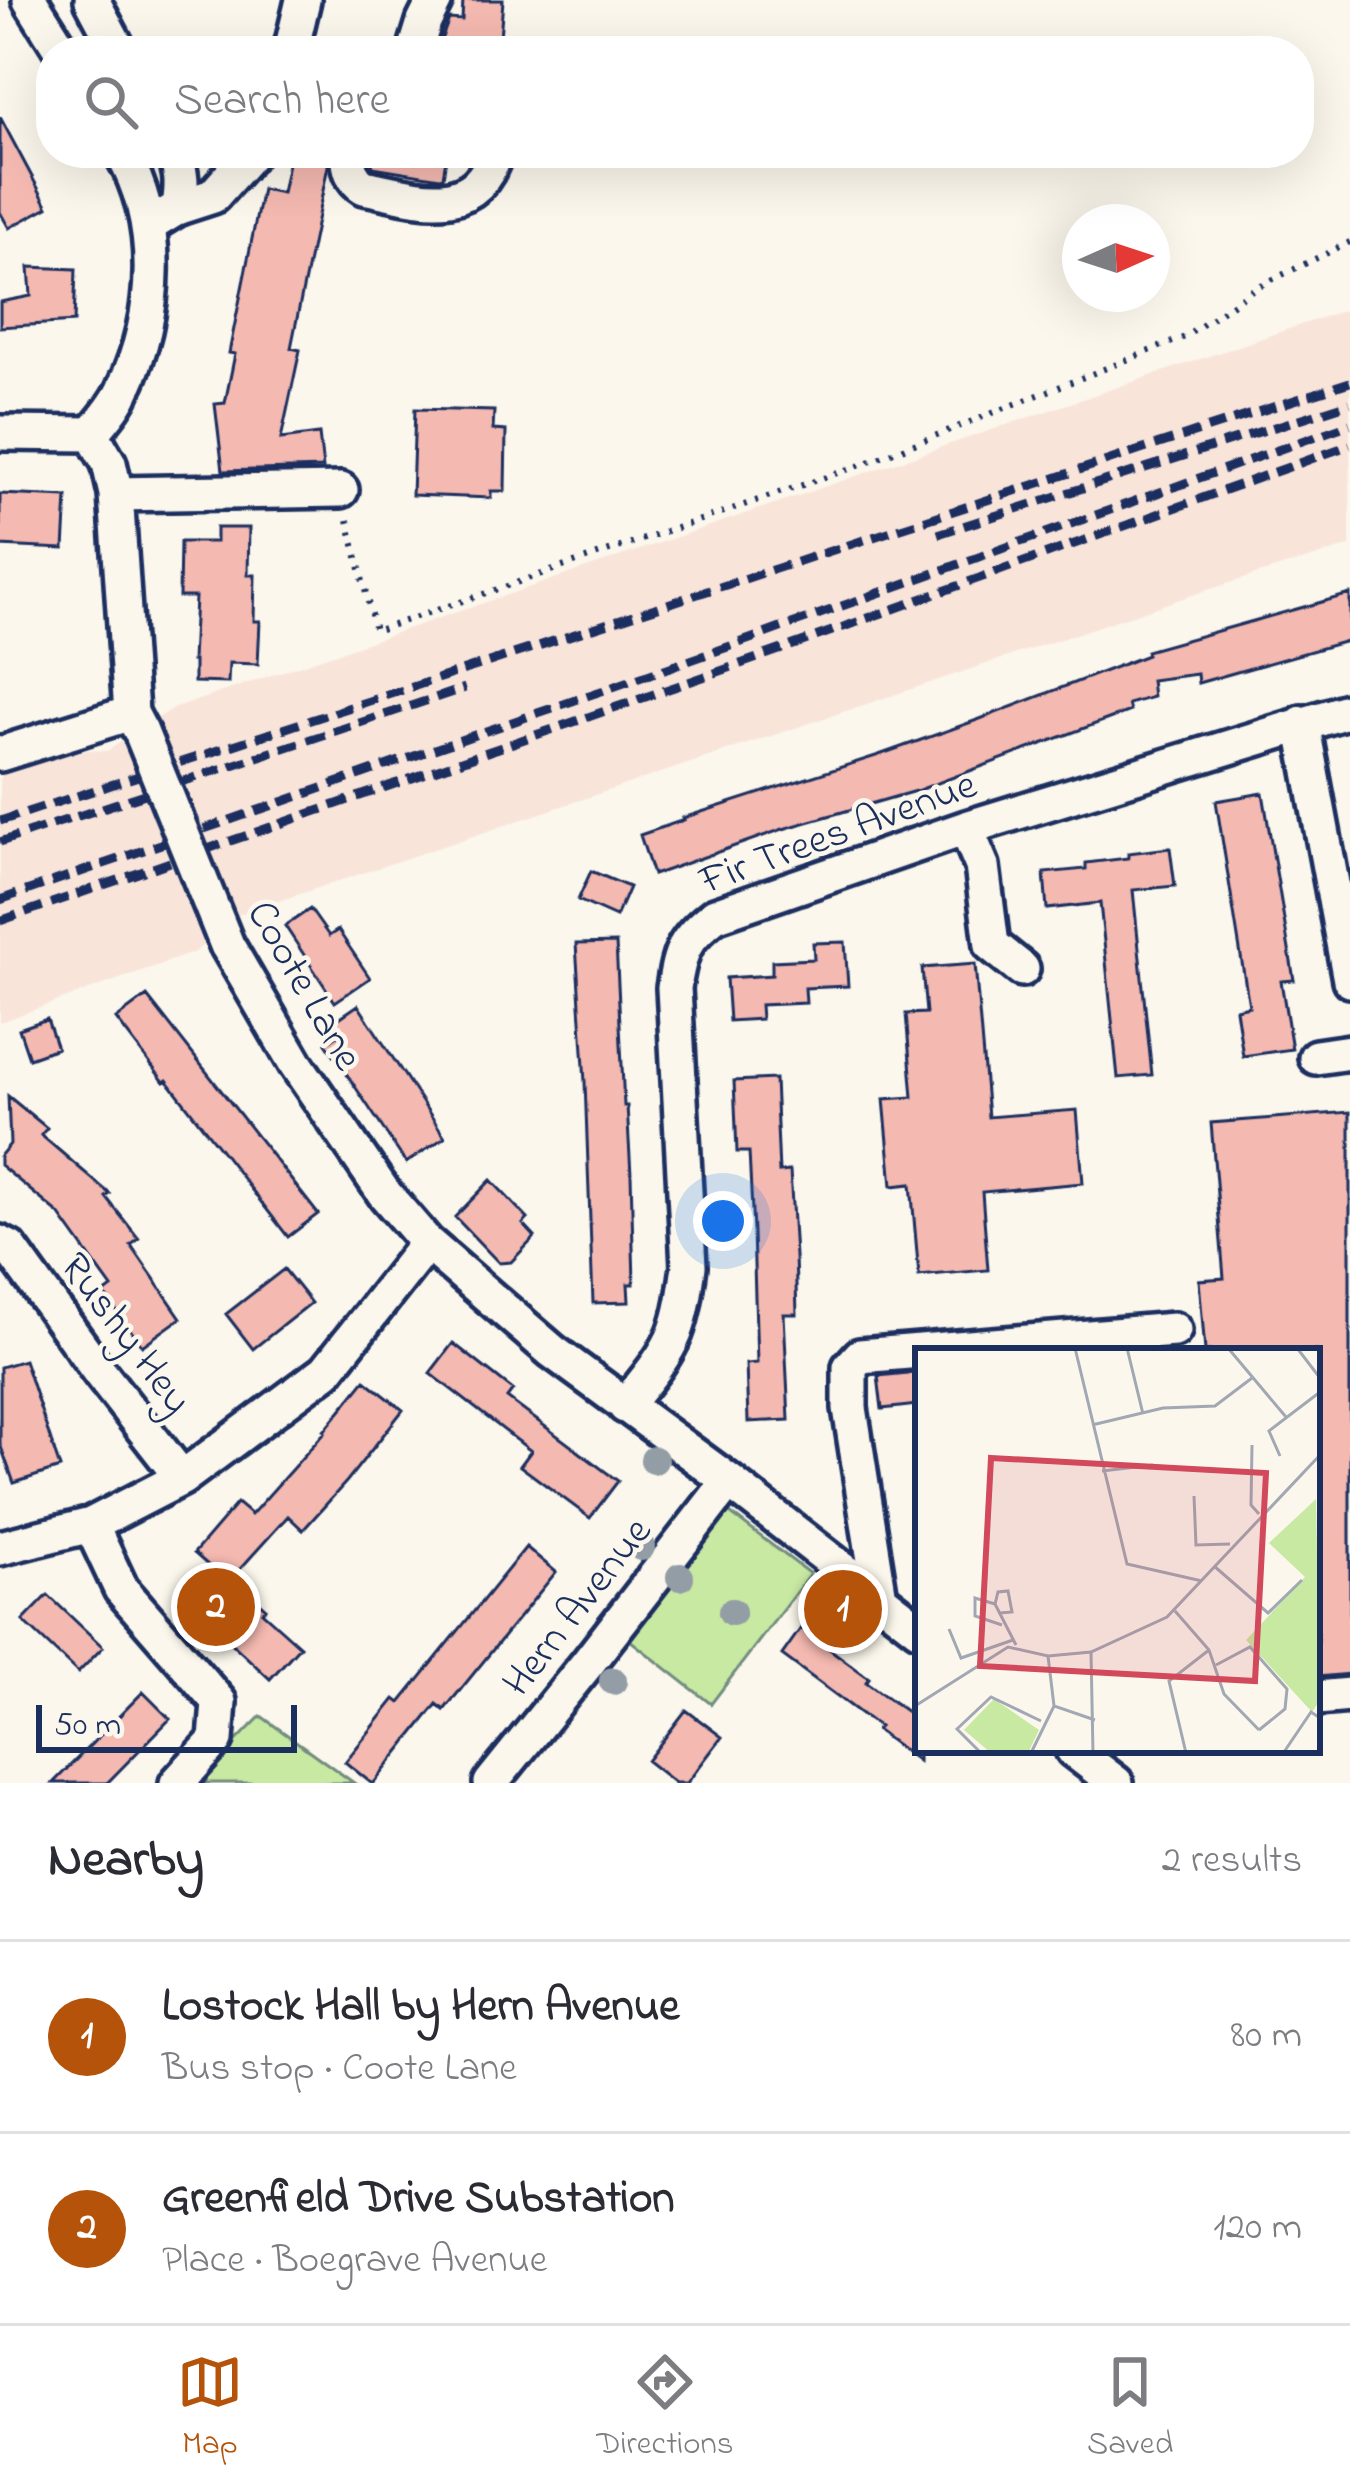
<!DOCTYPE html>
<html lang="en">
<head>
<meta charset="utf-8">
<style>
  body { margin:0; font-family:"Indie Flower",sans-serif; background:#f7f7f7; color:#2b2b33 }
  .compass { position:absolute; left:1062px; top:204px; width:108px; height:108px; border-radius:50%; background:#fff; box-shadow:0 12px 48px #0002; rotate:87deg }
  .scale { position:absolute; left:36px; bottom:30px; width:261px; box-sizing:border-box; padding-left:12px; border:6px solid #1b2f5e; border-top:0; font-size:33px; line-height:42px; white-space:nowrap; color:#1b2f5e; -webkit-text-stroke:9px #fbf7ec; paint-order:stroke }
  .you { position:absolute; left:723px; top:1221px; width:42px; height:42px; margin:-30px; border:9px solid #fff; border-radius:50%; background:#1a73e8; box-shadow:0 0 0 18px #1a73e833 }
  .badge { display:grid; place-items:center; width:78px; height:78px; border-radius:50%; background:#b45309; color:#fff; font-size:39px; font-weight:700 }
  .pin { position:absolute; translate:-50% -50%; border:6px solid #fff; box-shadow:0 3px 12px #0006 }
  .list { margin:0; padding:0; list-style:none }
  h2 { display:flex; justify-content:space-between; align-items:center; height:156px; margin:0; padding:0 48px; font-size:51px }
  h2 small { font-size:39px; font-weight:400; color:#7c7c81 }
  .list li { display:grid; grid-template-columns:78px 1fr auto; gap:36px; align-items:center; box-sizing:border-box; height:192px; padding:0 48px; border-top:3px solid #e1e1e2 }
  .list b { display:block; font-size:45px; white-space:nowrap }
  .list p { margin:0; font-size:39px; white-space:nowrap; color:#7c7c81 }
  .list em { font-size:39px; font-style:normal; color:#7c7c81 }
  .icon { flex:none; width:66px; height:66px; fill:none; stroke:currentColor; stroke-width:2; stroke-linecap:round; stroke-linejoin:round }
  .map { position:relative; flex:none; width:1350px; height:1783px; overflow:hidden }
  .search { position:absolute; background:#fff; box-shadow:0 12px 48px #0002; left:36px; right:36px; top:36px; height:132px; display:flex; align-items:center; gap:30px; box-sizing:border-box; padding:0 42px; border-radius:48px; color:#7c7c81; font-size:45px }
  .sheet { height:540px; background:#fff }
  nav { display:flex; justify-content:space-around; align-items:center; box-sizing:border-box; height:168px; border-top:3px solid #e1e1e2; background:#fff; font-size:33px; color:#7c7c81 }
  nav a { display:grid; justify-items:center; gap:6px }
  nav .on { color:#b45309 }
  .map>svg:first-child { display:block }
  .built { fill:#f9e4da }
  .green { fill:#c8e9a2; stroke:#728c80; stroke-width:3 }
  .building { fill:#f4b9b0; stroke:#1b2f5e; stroke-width:3 }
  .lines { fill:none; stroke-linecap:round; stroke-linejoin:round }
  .minor-casing { stroke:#1b2f5e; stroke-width:42 }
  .path { stroke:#1b2f5e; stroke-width:6; stroke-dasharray:3 9; stroke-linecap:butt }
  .minor { stroke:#fbf7ec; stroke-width:33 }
  .rail { stroke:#1b2f5e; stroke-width:9; stroke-dasharray:18 9; stroke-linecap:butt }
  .minor-bridge-casing { stroke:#1b2f5e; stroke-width:42; stroke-linecap:butt }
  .minor-bridge { stroke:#fbf7ec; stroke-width:33 }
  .tree { fill:#939da6 }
  .labels { text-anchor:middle; stroke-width:9; stroke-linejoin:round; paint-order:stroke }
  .street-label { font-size:42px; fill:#1b2f5e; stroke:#fbf7ec }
  .inset-road { fill:none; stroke:#a1a7b3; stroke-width:3 }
  .view { fill:#d1495b; fill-opacity:0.15; stroke:#d1495b; stroke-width:6 }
  .inset-edge { fill:none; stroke:#1b2f5e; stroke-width:6 }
</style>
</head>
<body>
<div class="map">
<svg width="1350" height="1783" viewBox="0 0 1350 1783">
  <rect width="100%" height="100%" fill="#fbf7ec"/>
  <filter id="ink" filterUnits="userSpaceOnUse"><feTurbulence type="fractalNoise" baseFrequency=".00833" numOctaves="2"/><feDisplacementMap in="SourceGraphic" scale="24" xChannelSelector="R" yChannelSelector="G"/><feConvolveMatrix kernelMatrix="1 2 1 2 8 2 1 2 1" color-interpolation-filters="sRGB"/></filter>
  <g filter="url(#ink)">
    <!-- built -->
    <path class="built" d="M1350 308V546L1201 592 237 915 195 952 0 1022V770L88 750 107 751 172 709Z"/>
    <!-- green -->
    <path class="green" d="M726 1510 810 1574 711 1704 626 1637Z
      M261 1716 354 1783H195Z"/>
    <!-- building -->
    <path class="building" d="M463 0H503L499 51H437L449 19 462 20Z
      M0 117 48 207 9 228 0 212Z
      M290 153H327L328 166 291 348 300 350 281 439 319 434 323 468 223 471 215 404 225 403 235 354 229 353 262 189 282 193Z
      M369 153H447L443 177 440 178 373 167Z
      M29 267 76 269 74 322 0 327V302L31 296Z
      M415 409 494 411 493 430 506 431 505 491H491V498L412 495Z
      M0 494 67 497 64 549 0 546Z
      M216 528H249L248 575H255L254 621H260L258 664 229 663 228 683 194 682V661H192L195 597H179L180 542H216Z
      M1350 594V640L1198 683 1197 674 1151 680 1153 697 1128 704 1130 711 919 790 783 829 653 875 640 835 684 820 683 818 879 755 980 719 1147 655 1146 651Z
      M1263 793 1294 980 1281 981 1292 1049 1243 1056 1236 1009 1249 1006 1216 801Z
      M1170 848 1175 886 1133 890 1152 1075 1118 1078 1100 903 1047 909 1044 873 1086 869V863L1128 858V853Z
      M591 871 629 887 616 917 578 900Z
      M310 909 329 936 338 930 370 978 335 1002 285 926Z
      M845 942 848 986 805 988 806 1003 760 1005 761 1019 729 1021 726 978 772 975V961L814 959 813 943Z
      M616 943 624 1106H627L631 1174 634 1284H628L629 1302 593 1303 585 1082 576 944Z
      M975 964 988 1117 1077 1110 1083 1183 982 1192 988 1270 919 1276 911 1184 892 1186 884 1099 913 1097 906 1014 926 1013 922 968Z
      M147 996 318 1214 288 1237 167 1080 164 1082 116 1019Z
      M358 1005 445 1137 406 1163 326 1043 339 1034 332 1023Z
      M47 1019 57 1048 29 1058 19 1029Z
      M775 1079 779 1172 790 1171 795 1256 797 1314H784L789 1420 748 1422 746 1364 757 1363 753 1231 749 1152H737L734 1081Z
      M8 1096 47 1128 41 1135 110 1194 106 1197 139 1239 131 1245 181 1318 142 1346 104 1294 112 1288 59 1214 0 1165V1156L10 1144Z
      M1350 1112V1674L1317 1677V1351H1205L1199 1280 1224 1278 1211 1123Z
      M491 1180 528 1219 523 1224 535 1237 511 1262 499 1263 455 1217Z
      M284 1269 311 1303 253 1349 226 1314Z
      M453 1343 513 1390 507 1398 618 1481 590 1518 520 1466 531 1451 430 1373Z
      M24 1360 60 1468 14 1483 0 1444V1367Z
      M918 1372V1405L882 1409 878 1376Z
      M365 1380 403 1410 347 1481 303 1530 288 1516 232 1578 266 1608 262 1612 300 1646 270 1679 198 1612 225 1580 194 1553 237 1503 251 1515 325 1432 324 1431Z
      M526 1547 556 1572 444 1710 437 1704 374 1783H371L345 1762 395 1699 400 1703Z
      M48 1595 103 1647 78 1673 23 1621Z
      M801 1628 869 1678 866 1682 918 1720V1761L876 1730 879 1727 782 1655Z
      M143 1692 170 1719 107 1783H53Z
      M686 1710 722 1737 687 1783H675L647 1761Z"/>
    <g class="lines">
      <!-- minor casing -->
      <g class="minor-casing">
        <path id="minor" d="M30 0 62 51
          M92 0 119 51
          M291 51 303 0
          M415 51 424 22 435 0
          M122 153C163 224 158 315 124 388 117 405 103 420 92 434L109 463 116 494 131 713 141 732
          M173 153C183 172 182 187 179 207
          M348 153C349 168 351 179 364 187 415 197 475 220 495 153
          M148 226 179 207 213 196 251 153
          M0 433 92 434
          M116 494 341 490
          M1302 723 1350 980
          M0 754 131 713
          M966 828 982 866 992 945 1022 969
          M227 945 296 1064 384 1193 427 1243 552 1351 729 1481 918 1628
          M1316 1057 1350 1052
          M0 1243 10 1248 100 1373 182 1478
          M625 1406C643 1383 664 1360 675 1333 683 1312 686 1288 689 1266L674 988C680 950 684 939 715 915L966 828 1350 710
          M91 1525 121 1589 219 1702 216 1740 177 1783
          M0 1548 91 1525 182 1478 326 1371 427 1243
          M880 1598 850 1408V1367L860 1356 1174 1330
          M1317 1698 1350 1695
          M1073 1750 1116 1783
          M491 1783 587 1664 729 1481"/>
      </g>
      <!-- path -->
      <path class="path" d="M348 520 375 631 861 465 1185 337 1255 288 1350 242"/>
      <!-- minor -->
      <use href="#minor" class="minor"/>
      <!-- rail -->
      <path class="rail" d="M938 534 1350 403
        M0 821 1350 382
        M0 842 465 688
        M0 900 725 648 1350 424
        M0 921 732 667 1350 445"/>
      <!-- minor-bridge casing -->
      <g class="minor-bridge-casing">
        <path id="minor-bridge" d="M141 732 227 945"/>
      </g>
      <!-- minor-bridge -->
      <use href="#minor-bridge" class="minor-bridge"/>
    </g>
    <!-- trees -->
    <g class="tree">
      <circle cx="654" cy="1460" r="14"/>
      <circle cx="641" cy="1547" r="14"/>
      <circle cx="680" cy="1577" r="14"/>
      <circle cx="732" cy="1612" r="14"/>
      <circle cx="613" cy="1681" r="14"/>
    </g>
  </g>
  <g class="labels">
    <!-- street labels -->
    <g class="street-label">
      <text transform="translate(837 830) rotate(-20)" y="15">Fir Trees Avenue</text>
      <text transform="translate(307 984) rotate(60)" y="15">Coote Lane</text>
      <text transform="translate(128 1332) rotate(53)" y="15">Rushy Hey</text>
      <text transform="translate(575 1605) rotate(-52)" y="15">Hern Avenue</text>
    </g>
  </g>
  <!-- overview -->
  <g transform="translate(915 1348)">
    <rect width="405" height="405" fill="#fbf7ec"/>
    <path d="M401 151 405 352 397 364 331 292 390 229 354 195ZM79 351 124 382 113 405H76L49 382Z" fill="#c8e9a2"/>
    <path class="inset-road" d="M160 0 212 216 287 233M212 0 228 66M313 0 371 69M382 0 405 30M177 77 248 60 300 58 337 30M337 97 336 157 344 166M365 108 354 83 405 44M187 123 238 117M279 148 281 197 315 196M299 218 353 265 387 232M80 256 60 250V268L87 277M260 263 294 302 309 346 344 382M85 265 97 264 93 243 83 244 80 256 101 297M34 281 46 310 98 292M176 304 178 405M133 308 139 358 180 372M301 317 335 299 372 341 370 361 344 382M0 358 93 299 133 308 176 304 252 269 405 107M65 404 42 381 76 349 126 373M369 404 396 364 405 370M116 405 139 358M271 405 254 333 294 302"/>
    <path class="view" d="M76 110 351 125 340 333 65 318Z"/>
    <rect width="405" height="405" class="inset-edge"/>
  </g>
</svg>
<svg class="compass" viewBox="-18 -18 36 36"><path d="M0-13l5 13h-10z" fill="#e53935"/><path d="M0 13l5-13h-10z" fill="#7c7c81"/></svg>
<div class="scale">50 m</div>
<div class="you"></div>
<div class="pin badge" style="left:843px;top:1609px">1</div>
<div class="pin badge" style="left:216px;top:1607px">2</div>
<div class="search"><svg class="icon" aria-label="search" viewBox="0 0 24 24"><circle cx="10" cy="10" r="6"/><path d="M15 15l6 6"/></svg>Search here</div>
</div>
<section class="sheet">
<h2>Nearby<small>2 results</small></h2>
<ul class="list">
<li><span class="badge">1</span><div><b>Lostock Hall by Hern Avenue</b><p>Bus stop · Coote Lane</p></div><em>80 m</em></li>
<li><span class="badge">2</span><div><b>Greenfield Drive Substation</b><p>Place · Boegrave Avenue</p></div><em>120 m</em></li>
</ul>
</section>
<nav>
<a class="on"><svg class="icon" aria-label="map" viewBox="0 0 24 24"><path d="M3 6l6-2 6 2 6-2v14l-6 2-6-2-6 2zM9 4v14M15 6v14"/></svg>Map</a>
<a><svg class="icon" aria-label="directions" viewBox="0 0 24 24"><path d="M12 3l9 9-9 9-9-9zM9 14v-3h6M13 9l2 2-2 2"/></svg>Directions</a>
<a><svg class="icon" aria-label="saved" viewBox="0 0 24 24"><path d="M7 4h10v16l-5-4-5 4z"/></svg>Saved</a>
</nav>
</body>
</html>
